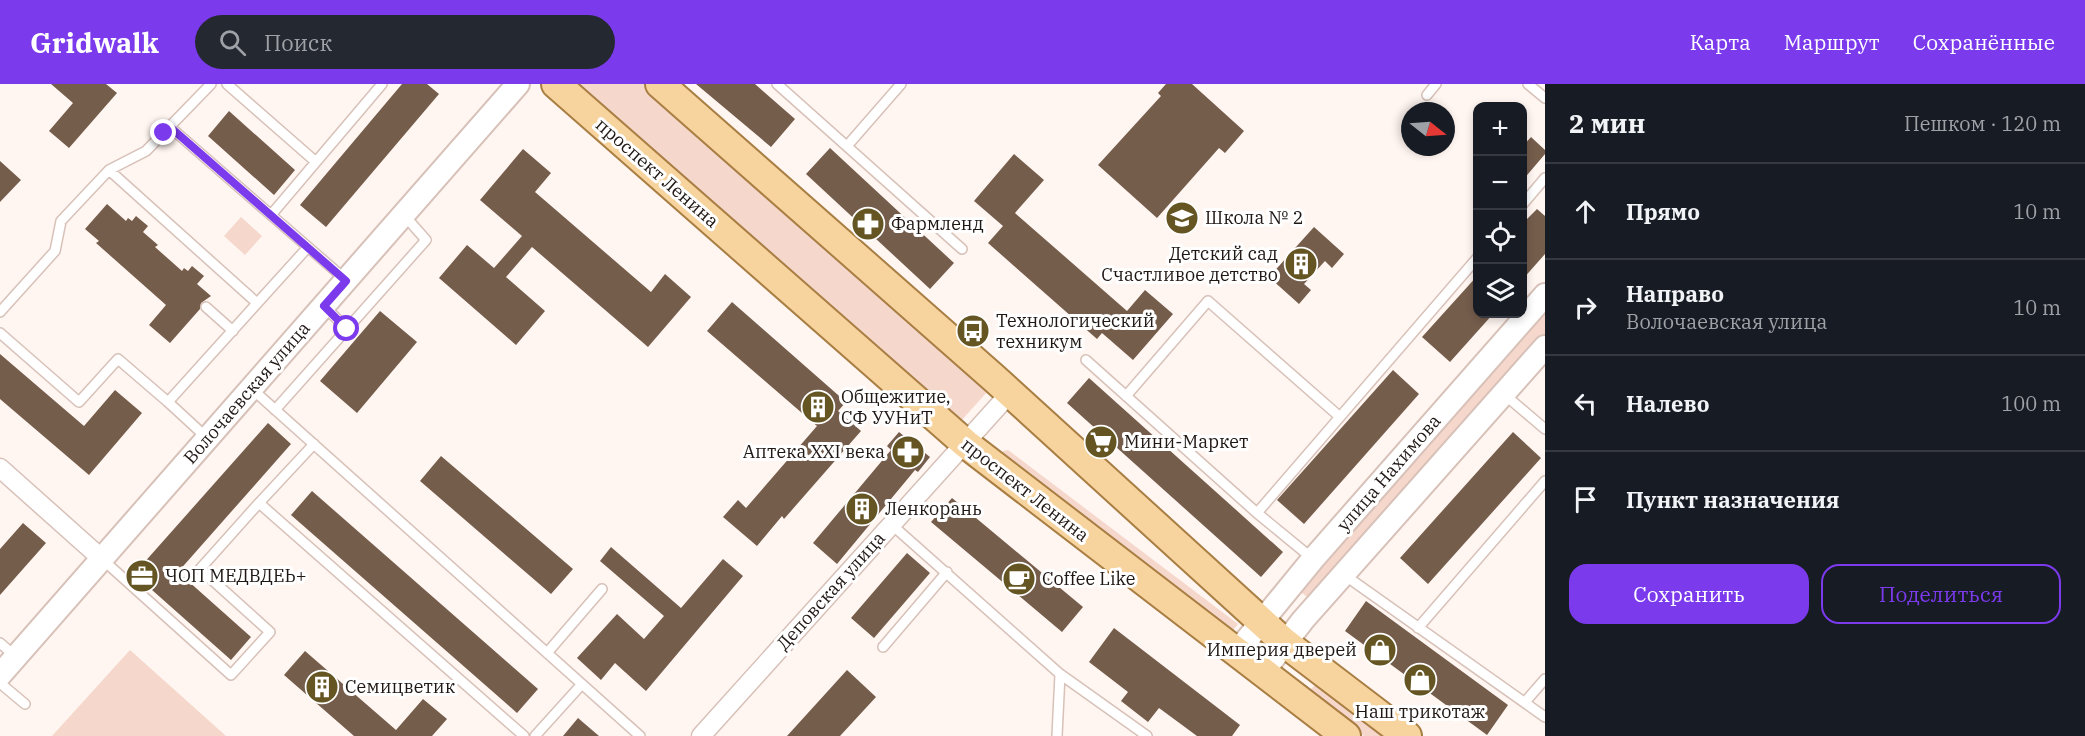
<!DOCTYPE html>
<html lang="ru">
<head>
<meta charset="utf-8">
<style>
  body { margin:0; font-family:"IBM Plex Serif",serif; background:#242831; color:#f1f3f6 }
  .controls { position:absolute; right:18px; top:18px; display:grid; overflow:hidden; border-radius:12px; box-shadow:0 3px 9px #0003 }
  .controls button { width:54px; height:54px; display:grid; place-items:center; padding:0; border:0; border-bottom:2px solid #363941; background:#171b24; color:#f1f3f6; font:30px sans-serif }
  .compass { position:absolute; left:1401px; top:18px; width:54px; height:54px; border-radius:50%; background:#171b24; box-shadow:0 3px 9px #0003; rotate:107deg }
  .stop { position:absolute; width:18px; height:18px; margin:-14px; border:4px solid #7c3aed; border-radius:50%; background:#fff }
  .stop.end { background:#7c3aed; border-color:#fff; box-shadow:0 2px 6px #0008 }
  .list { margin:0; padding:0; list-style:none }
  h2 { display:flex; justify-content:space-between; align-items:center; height:78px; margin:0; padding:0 24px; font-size:26px }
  h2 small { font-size:20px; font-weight:400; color:#9ea1a6 }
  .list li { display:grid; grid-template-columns:39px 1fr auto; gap:18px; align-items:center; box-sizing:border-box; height:96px; padding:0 24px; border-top:2px solid #363941 }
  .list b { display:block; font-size:22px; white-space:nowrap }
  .list p { margin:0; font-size:20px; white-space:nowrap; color:#9ea1a6 }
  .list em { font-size:20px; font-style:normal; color:#9ea1a6 }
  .actions { display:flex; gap:12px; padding:18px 24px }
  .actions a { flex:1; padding:14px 0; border:2px solid #7c3aed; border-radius:18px; text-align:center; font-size:21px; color:#7c3aed }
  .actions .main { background:#7c3aed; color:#fff }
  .icon { flex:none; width:33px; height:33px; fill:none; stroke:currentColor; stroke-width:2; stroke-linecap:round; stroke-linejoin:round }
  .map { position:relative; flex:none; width:1545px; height:652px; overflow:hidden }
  header { display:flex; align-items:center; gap:36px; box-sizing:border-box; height:84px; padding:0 30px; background:#7c3aed; color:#fff }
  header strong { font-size:28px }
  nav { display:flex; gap:33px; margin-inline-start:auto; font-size:21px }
  .search { width:420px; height:54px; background:#242831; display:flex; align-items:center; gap:15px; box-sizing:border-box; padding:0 21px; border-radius:33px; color:#9ea1a6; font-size:22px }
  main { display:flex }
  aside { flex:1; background:#171b24 }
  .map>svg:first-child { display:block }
  .green { fill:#f5d7cb }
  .building { fill:#755d4c }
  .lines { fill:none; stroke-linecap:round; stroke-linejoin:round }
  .service-casing { stroke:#d7c1b8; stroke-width:12 }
  .minor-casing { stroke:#d7c1b8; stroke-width:21 }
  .tertiary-casing { stroke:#d7c1b8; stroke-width:26 }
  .primary-casing { stroke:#a87e43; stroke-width:32 }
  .service { stroke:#fff; stroke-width:9 }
  .minor { stroke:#fff; stroke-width:18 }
  .tertiary { stroke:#fff; stroke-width:22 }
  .primary { stroke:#f7d39e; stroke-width:28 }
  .route { stroke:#7c3aed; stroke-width:8 }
  .labels { text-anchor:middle; stroke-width:6; stroke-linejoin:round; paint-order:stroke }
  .street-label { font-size:18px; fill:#1f1714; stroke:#fff }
  .poi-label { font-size:18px; fill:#1f1714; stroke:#fff; text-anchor:start }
</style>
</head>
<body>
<header>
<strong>Gridwalk</strong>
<div class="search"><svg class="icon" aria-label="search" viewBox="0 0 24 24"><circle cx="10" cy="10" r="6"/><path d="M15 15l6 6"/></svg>Поиск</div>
<nav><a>Карта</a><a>Маршрут</a><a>Сохранённые</a></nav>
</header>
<main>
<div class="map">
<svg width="1545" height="652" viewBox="0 0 1545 652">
  <rect width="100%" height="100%" fill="#fff5f1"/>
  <!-- green -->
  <path class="green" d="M576 0H645L988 307 960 338Z
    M241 133 262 152 245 171 224 152Z
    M1545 215V261L1318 522 1291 500Z
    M1008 366 1238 540 1229 551 1002 371 1003 367Z
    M130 566 226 652H52Z
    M1316 600 1390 652H1364L1311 611 1310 606Z"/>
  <!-- building -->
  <path class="building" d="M51 0H106L117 9 69 64 49 47 73 19Z
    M402 0H427L439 10 326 143 300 121Z
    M696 0H755L795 35 771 63Z
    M1166 0H1192L1244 47 1225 69 1219 64 1157 134 1098 81 1161 12 1158 9Z
    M229 27 295 86 274 111 208 52Z
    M1531 53 1545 66V70L1522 97V63Z
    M830 64 954 179 930 205 806 90Z
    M523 65 551 89 535 108 651 208 665 190 691 213 648 263 532 163 506 193 545 227 516 261 439 194 467 161 494 184 522 152 480 116Z
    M1014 70 1044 96 1015 129 1127 227 1145 206 1173 230 1133 276 1102 249 1097 255 988 159 1003 142 974 117Z
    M0 77 21 96 0 118Z
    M107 120 126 137 128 134 132 137 136 132 148 142 143 148 158 161 155 163 182 187 184 184 188 187 192 182 204 192 197 200 211 212 201 219 200 225 170 259 149 241 166 221 96 159 99 157 85 145Z
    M1537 125 1545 132V170L1522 196V140Z
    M1314 143 1344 170 1332 184 1325 177 1304 200 1311 206 1299 220 1269 193Z
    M1478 191V230H1493L1450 278 1422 253Z
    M732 218 846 318 838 327 861 347 784 435 782 432 757 462 723 433 738 416 746 424 817 342 707 247Z
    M380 227 417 258 357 329 320 297Z
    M0 270 84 342 115 306 142 329 89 391 0 315Z
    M1393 286 1419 310 1304 440 1277 416Z
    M1089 294 1283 468 1261 493 1067 319Z
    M268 339 291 360 178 488 251 553 231 576 134 490Z
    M899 348 930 373 918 388 915 386 837 480 813 459 891 366 887 362Z
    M1513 348 1541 374 1428 500 1400 474Z
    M441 372 573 485 551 510 420 397Z
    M312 407 538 605 517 629 291 431Z
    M952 414 1083 523 1062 548 931 438Z
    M23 439 46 459 0 511V465Z
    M611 463 681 524 723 475 743 492 646 607 615 579 601 596 577 574 617 530 644 555 664 532 600 477Z
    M907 469 930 489 874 554 851 534Z
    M1366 517 1508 621 1487 651 1345 547Z
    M1114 544 1240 641 1232 652H1197L1159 624 1148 638 1121 617 1128 608 1089 578Z
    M305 567 396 646 423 615 447 635 432 652H354L284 591Z
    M847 586 876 613 840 652H787Z
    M578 634 599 652H563Z"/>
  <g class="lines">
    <!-- service casing -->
    <g class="service-casing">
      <path id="service" d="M227 0 316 78
        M777 0 962 165
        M1528 0 1545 14
        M1427 11 1436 0
        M170 43 271 131
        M847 62 901 0
        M109 86 257 219
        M1522 121 1545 94
        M346 196 271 131 382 0
        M324 222 347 245
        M206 223 233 247
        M0 228 55 167 61 137 109 86 146 67 211 0
        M0 249 79 318 118 275 168 318 308 163
        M1086 276 1257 429 1313 475
        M252 305 640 652
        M1505 311 1545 345
        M1126 312 1208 217 1340 333
        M168 318 206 353
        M275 326 426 156 404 131
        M314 360 259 419 524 652
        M1257 429 1478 173
        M891 440 1060 590 1147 652
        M102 475 231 591 270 548 200 485 259 419
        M1343 490 1545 633
        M1418 544 1545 397
        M0 559 16 573
        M883 563 947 488
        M547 569 602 505
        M0 599 25 620
        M1525 618 1545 595
        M535 652 582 600
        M1057 652 1060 590"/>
    </g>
    <!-- minor casing -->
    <g class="minor-casing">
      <path id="minor" d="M0 384 102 475
        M701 652 1010 309"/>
    </g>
    <!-- tertiary casing -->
    <g class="tertiary-casing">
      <path id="tertiary" d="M1236 569 1313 475 1545 211
        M1262 589 1303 536 1545 263
        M0 591 518 0"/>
    </g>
    <!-- primary casing -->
    <g class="primary-casing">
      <path id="primary" d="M556 0 966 360 1346 652
        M660 0 995 295 1285 559 1407 652"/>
    </g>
    <!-- service -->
    <use href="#service" class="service"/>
    <!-- minor -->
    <use href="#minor" class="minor"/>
    <!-- tertiary -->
    <use href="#tertiary" class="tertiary"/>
    <!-- primary -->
    <use href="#primary" class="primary"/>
  </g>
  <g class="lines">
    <!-- route -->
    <path class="route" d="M164 49 170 43 346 197 324 222 347 245"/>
  </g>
  <!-- icons -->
  <defs>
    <g id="school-disc" transform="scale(1.725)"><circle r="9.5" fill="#645522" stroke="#fff"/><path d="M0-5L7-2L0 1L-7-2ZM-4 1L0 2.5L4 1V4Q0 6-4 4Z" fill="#fff"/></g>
    <g id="pharmacy-disc" transform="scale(1.725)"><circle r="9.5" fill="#645522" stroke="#fff"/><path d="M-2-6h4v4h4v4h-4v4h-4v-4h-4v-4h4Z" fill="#fff"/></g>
    <g id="building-disc" transform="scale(1.725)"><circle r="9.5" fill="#645522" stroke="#fff"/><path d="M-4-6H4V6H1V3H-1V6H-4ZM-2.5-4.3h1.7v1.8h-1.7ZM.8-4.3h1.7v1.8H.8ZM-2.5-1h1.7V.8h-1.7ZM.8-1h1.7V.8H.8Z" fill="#fff"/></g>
    <g id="bus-disc" transform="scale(1.725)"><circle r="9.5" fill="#645522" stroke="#fff"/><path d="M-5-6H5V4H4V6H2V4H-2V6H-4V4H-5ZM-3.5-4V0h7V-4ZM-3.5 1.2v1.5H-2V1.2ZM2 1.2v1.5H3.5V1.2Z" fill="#fff"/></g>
    <g id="supermarket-disc" transform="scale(1.725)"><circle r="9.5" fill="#645522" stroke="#fff"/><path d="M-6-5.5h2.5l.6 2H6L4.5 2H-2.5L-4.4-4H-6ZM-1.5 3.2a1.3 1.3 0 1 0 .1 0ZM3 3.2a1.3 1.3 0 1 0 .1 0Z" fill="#fff"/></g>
    <g id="office-disc" transform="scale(1.725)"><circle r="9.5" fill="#645522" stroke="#fff"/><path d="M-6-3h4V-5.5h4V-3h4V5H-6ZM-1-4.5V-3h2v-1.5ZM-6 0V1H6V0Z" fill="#fff"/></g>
    <g id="cafe-disc" transform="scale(1.725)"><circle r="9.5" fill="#645522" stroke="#fff"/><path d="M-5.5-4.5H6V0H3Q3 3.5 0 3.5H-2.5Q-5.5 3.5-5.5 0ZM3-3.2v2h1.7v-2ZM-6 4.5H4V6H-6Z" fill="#fff"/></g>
    <g id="shop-disc" transform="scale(1.725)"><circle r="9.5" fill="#645522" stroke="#fff"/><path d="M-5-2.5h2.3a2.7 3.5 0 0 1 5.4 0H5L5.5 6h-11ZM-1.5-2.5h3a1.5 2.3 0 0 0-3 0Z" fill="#fff"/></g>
  </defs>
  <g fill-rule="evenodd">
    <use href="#school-disc" x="1182" y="134"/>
    <use href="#pharmacy-disc" x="868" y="140"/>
    <use href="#building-disc" x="1301" y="180"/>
    <use href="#bus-disc" x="973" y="247"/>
    <use href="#building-disc" x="818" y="323"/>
    <use href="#supermarket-disc" x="1101" y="358"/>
    <use href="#pharmacy-disc" x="908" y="368"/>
    <use href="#building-disc" x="862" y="425"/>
    <use href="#office-disc" x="142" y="492"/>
    <use href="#cafe-disc" x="1019" y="495"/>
    <use href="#shop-disc" x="1380" y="566"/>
    <use href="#shop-disc" x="1420" y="596"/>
    <use href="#building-disc" x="322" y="603"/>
  </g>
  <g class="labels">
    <!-- street labels -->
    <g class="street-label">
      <text transform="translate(657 89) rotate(41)" y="6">проспект Ленина</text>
      <text transform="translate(247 309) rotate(-49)" y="6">Волочаевская улица</text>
      <text transform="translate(1389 389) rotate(-49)" y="6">улица Нахимова</text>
      <text transform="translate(1025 406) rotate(38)" y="6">проспект Ленина</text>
      <text transform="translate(831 507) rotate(-48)" y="6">Деповская улица</text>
    </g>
    <!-- poi labels -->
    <g class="poi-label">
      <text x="1205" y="140">Школа № 2</text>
      <text x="891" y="146">Фармленд</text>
      <text x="1278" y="176" text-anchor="end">Детский сад<tspan x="1278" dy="21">Счастливое детство</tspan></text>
      <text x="996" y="243">Технологический<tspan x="996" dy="21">техникум</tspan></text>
      <text x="841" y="319">Общежитие,<tspan x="841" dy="21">СФ УУНиТ</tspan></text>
      <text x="1124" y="364">Мини-Маркет</text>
      <text x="885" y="374" text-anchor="end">Аптека ХХI века</text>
      <text x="885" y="431">Ленкорань</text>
      <text x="165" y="498">ЧОП МЕДВДЕЬ+</text>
      <text x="1042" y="501">Coffee Like</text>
      <text x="1357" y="572" text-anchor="end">Империя дверей</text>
      <text x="345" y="609">Семицветик</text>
      <text x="1420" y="634" text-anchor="middle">Наш трикотаж</text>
    </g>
  </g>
</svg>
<div class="controls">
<button>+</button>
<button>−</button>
<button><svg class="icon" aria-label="locate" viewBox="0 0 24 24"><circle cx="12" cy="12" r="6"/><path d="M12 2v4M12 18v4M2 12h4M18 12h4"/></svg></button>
<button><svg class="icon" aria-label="layers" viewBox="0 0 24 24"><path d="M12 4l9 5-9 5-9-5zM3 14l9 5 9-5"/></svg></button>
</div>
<svg class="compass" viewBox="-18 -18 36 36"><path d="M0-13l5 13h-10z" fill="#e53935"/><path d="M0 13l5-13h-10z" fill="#9ea1a6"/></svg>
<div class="stop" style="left:347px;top:245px"></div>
<div class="stop end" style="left:164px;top:49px"></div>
</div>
<aside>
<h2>2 мин<small>Пешком · 120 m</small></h2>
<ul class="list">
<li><svg class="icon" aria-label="ahead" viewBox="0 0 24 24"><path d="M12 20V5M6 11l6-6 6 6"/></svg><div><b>Прямо</b></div><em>10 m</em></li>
<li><svg class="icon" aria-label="right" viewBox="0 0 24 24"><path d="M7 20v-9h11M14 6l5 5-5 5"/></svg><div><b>Направо</b><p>Волочаевская улица</p></div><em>10 m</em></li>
<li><svg class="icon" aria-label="left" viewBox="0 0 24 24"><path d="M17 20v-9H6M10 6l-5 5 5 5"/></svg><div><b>Налево</b></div><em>100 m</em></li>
<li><svg class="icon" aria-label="arrive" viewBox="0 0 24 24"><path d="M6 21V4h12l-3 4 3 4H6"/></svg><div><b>Пункт назначения</b></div></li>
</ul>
<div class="actions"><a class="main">Сохранить</a><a>Поделиться</a></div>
</aside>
</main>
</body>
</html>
